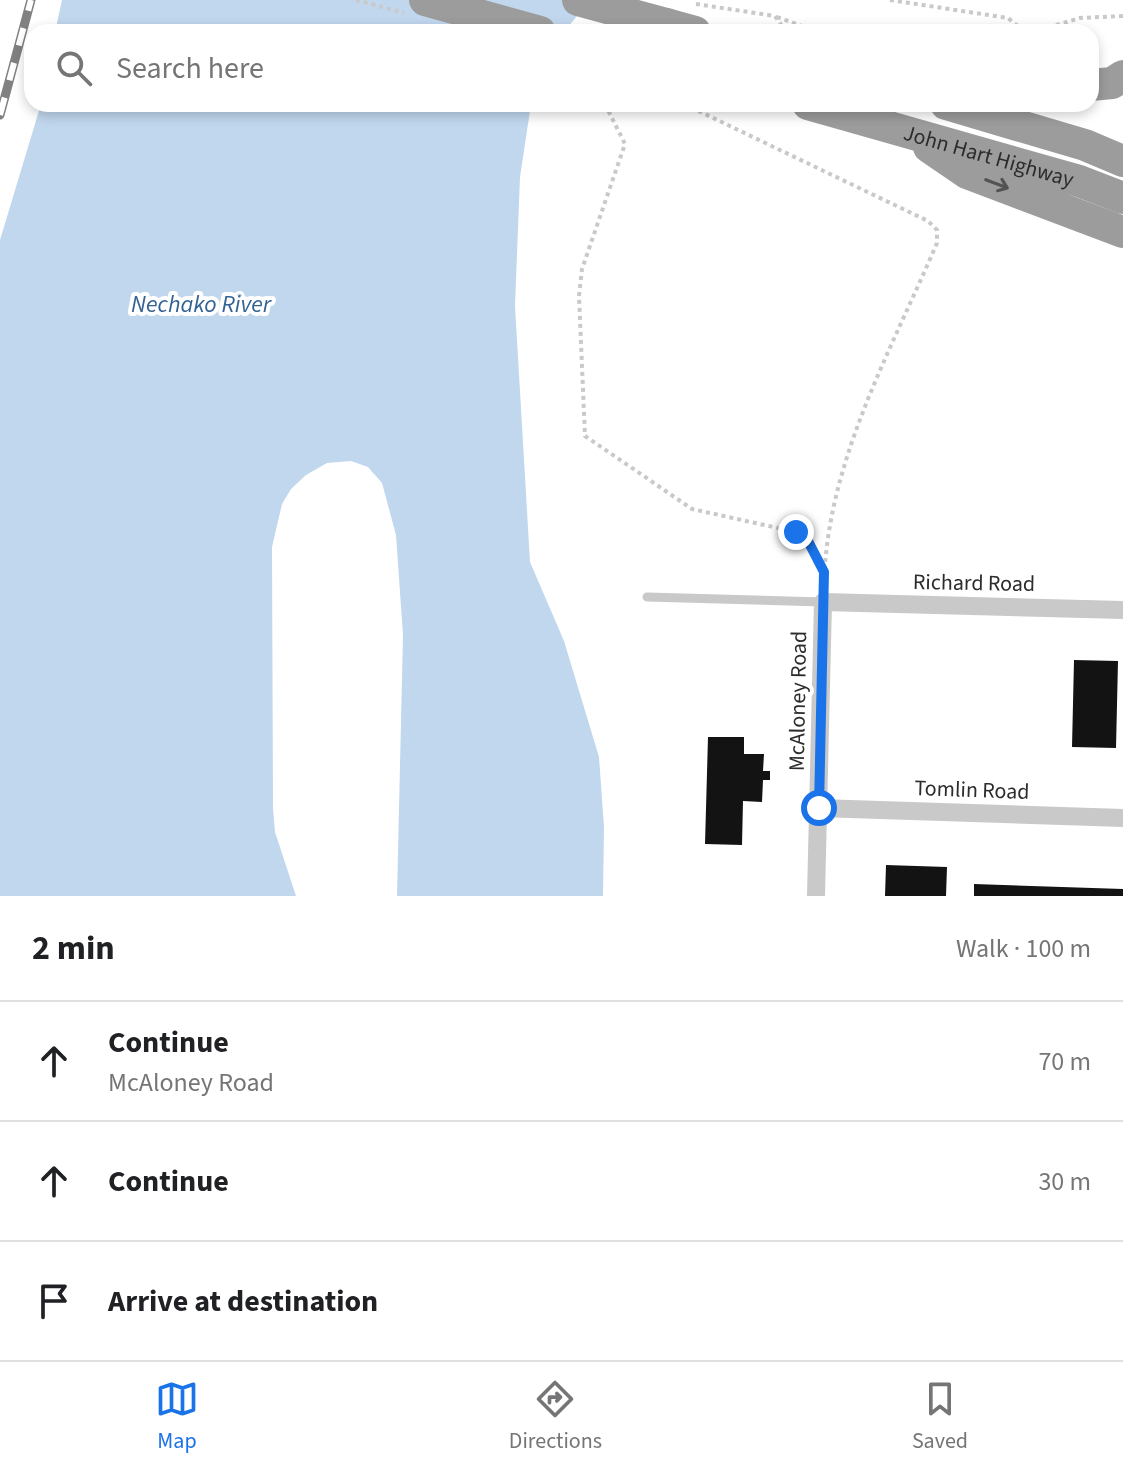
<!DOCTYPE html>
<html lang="en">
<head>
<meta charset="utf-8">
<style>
  body { margin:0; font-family:"Source Sans 3",sans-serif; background:#f6f6f6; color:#202124 }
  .stop { position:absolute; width:24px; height:24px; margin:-18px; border:6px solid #1a73e8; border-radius:50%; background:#fff }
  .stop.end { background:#1a73e8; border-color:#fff; box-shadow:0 2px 8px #0008 }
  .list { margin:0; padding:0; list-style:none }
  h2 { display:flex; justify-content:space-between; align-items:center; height:104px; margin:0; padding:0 32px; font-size:34px }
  h2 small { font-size:26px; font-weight:400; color:#757577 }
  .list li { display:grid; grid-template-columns:52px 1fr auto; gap:24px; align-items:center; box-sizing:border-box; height:120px; padding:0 32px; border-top:2px solid #e0e0e0 }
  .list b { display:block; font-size:30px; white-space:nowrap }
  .list p { margin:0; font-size:26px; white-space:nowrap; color:#757577 }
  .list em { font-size:26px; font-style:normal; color:#757577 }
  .icon { flex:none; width:44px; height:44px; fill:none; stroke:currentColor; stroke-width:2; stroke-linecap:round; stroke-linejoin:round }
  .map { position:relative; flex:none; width:1123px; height:896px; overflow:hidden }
  .search { position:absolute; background:#fff; box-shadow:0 4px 12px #0003; left:24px; right:24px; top:24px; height:88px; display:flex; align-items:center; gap:20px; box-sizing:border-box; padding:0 28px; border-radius:24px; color:#757577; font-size:30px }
  .sheet { height:464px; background:#fff }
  nav { display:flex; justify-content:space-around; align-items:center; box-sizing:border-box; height:112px; border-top:2px solid #e0e0e0; background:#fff; font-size:22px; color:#757577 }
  nav a { display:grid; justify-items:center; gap:4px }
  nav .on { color:#1a73e8 }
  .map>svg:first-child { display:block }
  .water { fill:#c1d7ee }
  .building { fill:#131313 }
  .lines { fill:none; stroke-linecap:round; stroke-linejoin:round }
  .path { stroke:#c9c9c9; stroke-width:4; stroke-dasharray:4 4; stroke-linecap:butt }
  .service { stroke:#c9c9c9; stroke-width:9 }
  .minor { stroke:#c9c9c9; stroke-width:18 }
  .trunk { stroke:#9c9c9c; stroke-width:32 }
  .rail-casing { stroke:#818181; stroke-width:9 }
  .rail { stroke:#fff; stroke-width:6; stroke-dasharray:18; stroke-linecap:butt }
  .trunk-bridge { stroke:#9c9c9c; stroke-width:32 }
  .oneway { stroke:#535353 }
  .route { stroke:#1a73e8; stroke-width:10 }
  .labels { text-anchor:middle; stroke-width:8; stroke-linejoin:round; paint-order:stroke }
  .street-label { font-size:22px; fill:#2c2c2c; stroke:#fff }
  .water-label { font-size:24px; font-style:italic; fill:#336395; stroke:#fff }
</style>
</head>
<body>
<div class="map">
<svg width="1123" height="896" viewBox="0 0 1123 896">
  <rect width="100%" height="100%" fill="#fff"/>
  <!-- water -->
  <path class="water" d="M62 0H590L564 32H55Z
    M41 104H531L520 177 515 306 530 562 564 641 599 757 604 827 603 896H397L403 635 396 535 382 483 368 467 351 461 327 463 306 475 291 489 282 504 272 547 273 809 275 832 296 896H0V240Z"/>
  <!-- building -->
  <path class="building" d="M1074 660 1118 661 1116 748 1072 747Z
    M708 737H744V754H764L763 771H770V780H763L762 802 743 801 742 845 705 844Z
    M886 865 947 867 946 896H885Z
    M974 884 1123 889V896H974Z"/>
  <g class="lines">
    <!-- path -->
    <path class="path" d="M356 0 404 13
      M890 0 1008 18 1025 32
      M696 4 775 16 786 32
      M777 17 813 30 841 32
      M1033 32 1080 18 1123 16
      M605 104 625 144 582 269 579 296 585 436 692 509 796 532 808 541 823 570
      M684 104 928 221 937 230V243C890 353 826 464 824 587
      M744 104 769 110 784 106"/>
    <!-- service -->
    <path class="service" d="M647 597 823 602"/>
    <!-- minor -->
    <path class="minor" d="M819 808 1123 818
      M816 896 823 602 1123 610"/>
    <!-- trunk -->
    <g class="trunk">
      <path d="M425 0 540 32"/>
      <path d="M666 24 695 32"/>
      <path d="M1091 85 1112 83 1123 76"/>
      <path id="s1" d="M808 104 1079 181 1123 198"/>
      <path d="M946 104 1085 145 1123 161"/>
      <path d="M929 147 967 173 1123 232"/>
    </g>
    <!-- rail casing -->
    <g class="rail-casing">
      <path id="rail" d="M0 115 31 0"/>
    </g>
    <!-- rail -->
    <use href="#rail" class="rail"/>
    <!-- trunk-bridge -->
    <path class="trunk-bridge" d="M578 0 666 24"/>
  </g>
  <!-- one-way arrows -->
  <defs><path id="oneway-shaft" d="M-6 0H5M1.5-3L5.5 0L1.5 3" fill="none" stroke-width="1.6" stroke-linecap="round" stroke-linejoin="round" transform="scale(2)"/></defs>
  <use class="oneway" href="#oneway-shaft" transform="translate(997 184) rotate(21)"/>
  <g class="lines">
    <!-- route -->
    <path class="route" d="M796 532 808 541 824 572 819 808"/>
  </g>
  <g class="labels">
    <!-- street labels -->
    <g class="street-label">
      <text dy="8" stroke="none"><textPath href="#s1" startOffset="188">John Hart Highway</textPath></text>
      <text transform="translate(974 582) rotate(1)" y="8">Richard Road</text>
      <text transform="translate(797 701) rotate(-89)" y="8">McAloney Road</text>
      <text transform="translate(972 789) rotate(2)" y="8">Tomlin Road</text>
    </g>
    <!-- water labels -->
    <g class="water-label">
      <text x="201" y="312">Nechako River</text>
    </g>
  </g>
</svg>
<div class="stop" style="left:819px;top:808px"></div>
<div class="stop end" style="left:796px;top:532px"></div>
<div class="search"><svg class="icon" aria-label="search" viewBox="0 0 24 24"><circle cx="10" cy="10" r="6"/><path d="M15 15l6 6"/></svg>Search here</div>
</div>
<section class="sheet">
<h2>2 min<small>Walk · 100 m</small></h2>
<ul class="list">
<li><svg class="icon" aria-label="ahead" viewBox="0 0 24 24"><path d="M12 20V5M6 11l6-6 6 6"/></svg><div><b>Continue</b><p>McAloney Road</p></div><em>70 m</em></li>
<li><svg class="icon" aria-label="ahead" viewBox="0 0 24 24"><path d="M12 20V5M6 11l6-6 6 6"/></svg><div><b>Continue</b></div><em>30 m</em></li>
<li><svg class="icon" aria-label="arrive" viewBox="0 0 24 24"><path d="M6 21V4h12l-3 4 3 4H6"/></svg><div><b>Arrive at destination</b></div></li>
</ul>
</section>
<nav>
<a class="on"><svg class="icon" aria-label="map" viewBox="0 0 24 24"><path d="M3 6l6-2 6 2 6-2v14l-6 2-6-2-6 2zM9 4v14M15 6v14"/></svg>Map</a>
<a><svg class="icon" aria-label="directions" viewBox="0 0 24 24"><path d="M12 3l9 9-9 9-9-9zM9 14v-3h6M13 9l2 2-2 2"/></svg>Directions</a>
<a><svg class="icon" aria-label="saved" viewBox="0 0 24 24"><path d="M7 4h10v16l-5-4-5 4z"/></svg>Saved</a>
</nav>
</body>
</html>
